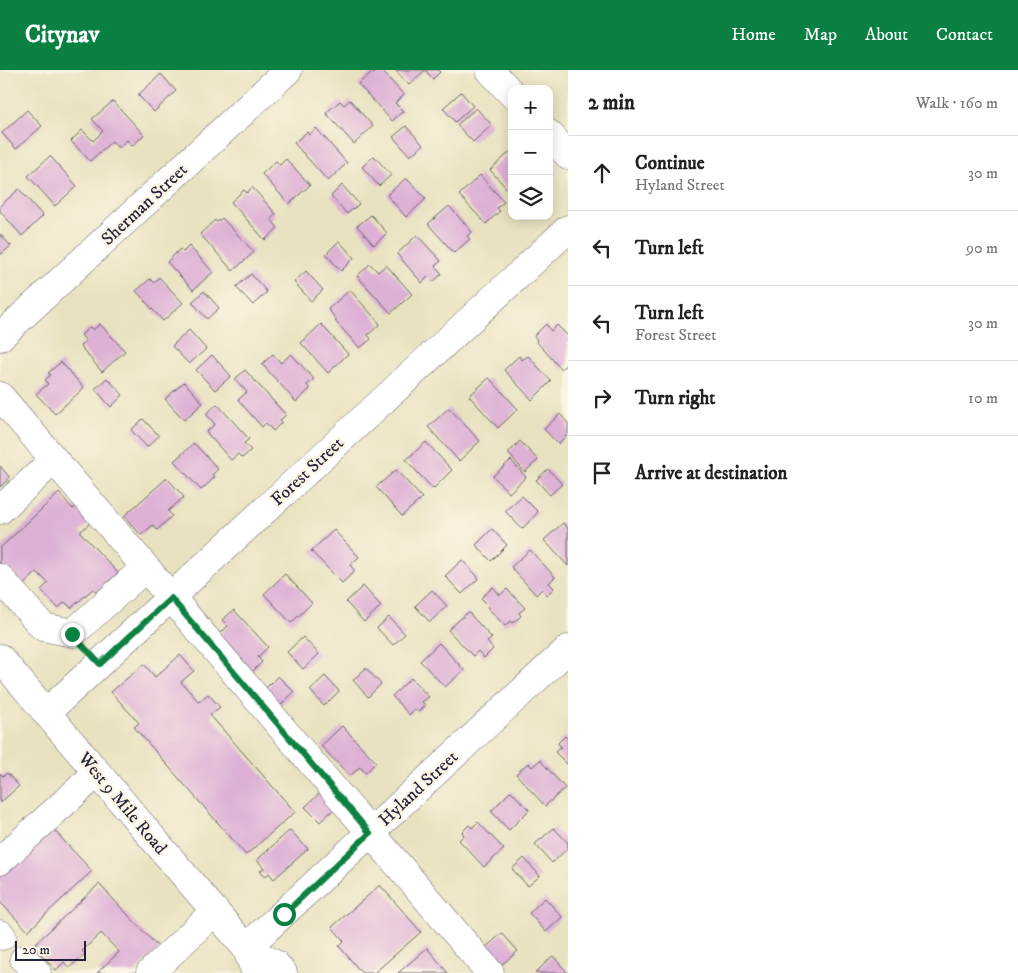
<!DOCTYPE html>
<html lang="en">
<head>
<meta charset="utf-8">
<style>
  body { margin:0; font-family:"IM FELL DW Pica",serif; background:#f6f6f6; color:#202124 }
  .controls { position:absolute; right:15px; top:15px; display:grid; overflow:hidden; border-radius:10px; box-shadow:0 2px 12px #0003 }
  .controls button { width:45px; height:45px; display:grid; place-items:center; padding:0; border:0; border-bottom:1px solid #e0e0e0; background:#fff; color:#202124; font:25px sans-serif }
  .scale { position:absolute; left:15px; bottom:12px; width:71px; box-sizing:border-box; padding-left:5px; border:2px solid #22223b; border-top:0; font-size:14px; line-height:18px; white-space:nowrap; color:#22223b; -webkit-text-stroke:4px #fcf5e5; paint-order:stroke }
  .stop { position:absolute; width:15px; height:15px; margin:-11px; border:4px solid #0b8043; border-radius:50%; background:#fff }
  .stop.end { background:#0b8043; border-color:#fff; box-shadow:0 1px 5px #0008 }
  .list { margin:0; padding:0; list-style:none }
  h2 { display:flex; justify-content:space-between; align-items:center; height:65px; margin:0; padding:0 20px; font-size:21px }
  h2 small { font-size:16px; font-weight:400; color:#757577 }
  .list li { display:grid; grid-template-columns:32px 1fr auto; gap:15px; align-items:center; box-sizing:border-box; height:75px; padding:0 20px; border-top:1px solid #e0e0e0 }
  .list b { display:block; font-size:19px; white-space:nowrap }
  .list p { margin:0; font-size:16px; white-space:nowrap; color:#757577 }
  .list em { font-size:16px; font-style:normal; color:#757577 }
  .icon { flex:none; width:28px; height:28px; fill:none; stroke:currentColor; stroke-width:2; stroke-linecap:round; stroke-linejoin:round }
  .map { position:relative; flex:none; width:568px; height:903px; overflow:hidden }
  header { display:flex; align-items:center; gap:30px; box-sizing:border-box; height:70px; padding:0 25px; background:#0b8043; color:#fff }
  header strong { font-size:24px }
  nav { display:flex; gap:28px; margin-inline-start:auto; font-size:18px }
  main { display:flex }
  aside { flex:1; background:#fff }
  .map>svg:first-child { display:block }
  .building { fill:#ddb0d6 }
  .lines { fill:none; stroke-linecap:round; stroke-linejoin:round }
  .minor-casing { stroke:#68656a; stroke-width:29 }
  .major-casing { stroke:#68656a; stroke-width:29 }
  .minor { stroke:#fff; stroke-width:28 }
  .major { stroke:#fff; stroke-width:28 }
  .route { stroke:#0b8043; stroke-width:6 }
  .labels { text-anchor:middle; stroke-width:5; stroke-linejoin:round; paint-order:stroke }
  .street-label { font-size:18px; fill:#22223b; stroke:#fcf5e5 }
</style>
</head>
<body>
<header>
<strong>Citynav</strong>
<nav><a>Home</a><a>Map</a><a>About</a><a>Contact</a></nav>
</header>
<main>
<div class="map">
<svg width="568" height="903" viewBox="0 0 568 903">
  <rect width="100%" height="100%" fill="#fcf5e5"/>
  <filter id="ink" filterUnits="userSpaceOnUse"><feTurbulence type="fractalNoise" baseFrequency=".02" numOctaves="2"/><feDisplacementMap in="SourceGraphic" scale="10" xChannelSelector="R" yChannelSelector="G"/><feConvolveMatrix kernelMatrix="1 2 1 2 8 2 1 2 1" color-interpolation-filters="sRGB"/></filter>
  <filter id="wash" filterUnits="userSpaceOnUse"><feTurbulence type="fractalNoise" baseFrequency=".0096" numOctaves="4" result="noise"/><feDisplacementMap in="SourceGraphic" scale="20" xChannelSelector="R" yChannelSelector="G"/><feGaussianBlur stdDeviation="1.12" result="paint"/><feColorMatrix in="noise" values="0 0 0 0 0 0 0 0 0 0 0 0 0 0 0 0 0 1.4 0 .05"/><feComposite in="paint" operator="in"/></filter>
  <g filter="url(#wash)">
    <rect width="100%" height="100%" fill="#e9e2c0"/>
    <g id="blocks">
      <!-- building -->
      <path class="building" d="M378 0H381L404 25 395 33 403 41 392 51 358 14 372 2 374 4Z
        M395 0H438L440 2 433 9 425 0 409 15Z
        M161 4 176 21 154 42 138 25Z
        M461 22 473 36 455 52 443 38Z
        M350 30 373 56 354 74 326 43 340 31 344 35Z
        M113 31 144 65 132 76 127 70 118 78 112 71 90 91 71 71 82 60 93 71 103 61 92 49Z
        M476 38 492 55 473 72 457 55Z
        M27 40 42 56 16 79 2 63Z
        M406 56 423 75 410 86 393 67Z
        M316 58 347 93 328 111 294 73 307 62 309 65Z
        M512 80V124L490 100Z
        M50 86 77 116 55 136 28 106Z
        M374 86 391 105 379 116 362 97Z
        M286 89 310 115 289 134 262 104 276 91 280 95Z
        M480 105 504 132 497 138 500 141 486 154 459 125Z
        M406 108 426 129 406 147 387 125Z
        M342 115 359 134 347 144 331 126Z
        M252 117 276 144 271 149 278 158 265 170 231 132 244 120 247 123Z
        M19 119 43 146 22 166 0 141V136Z
        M449 136 472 162 467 166 470 169 454 183 428 154Z
        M371 145 387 163 374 175 357 156Z
        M222 148 254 182 233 201 200 164 215 150 217 152Z
        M0 164 11 176 0 185Z
        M417 165 441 191 435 196 442 204 433 212 428 207 422 213 397 184Z
        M339 171 354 188 341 201 326 184Z
        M189 176 213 202 193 220 167 192 180 179 183 182Z
        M370 194 378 202 386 195 412 224 391 243 357 206Z
        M306 201 323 220 311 231 294 212Z
        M251 204 267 222 253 235 236 217Z
        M159 207 183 233 163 251 136 221 150 209 154 213Z
        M350 220 380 254 368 265 371 269 360 278 335 251 337 250 328 239Z
        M204 221 219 238 207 249 192 232Z
        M100 254 125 281 102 302 80 276 86 271 81 265 90 257 93 260Z
        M321 254 348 284 328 303 301 273Z
        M546 254 551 261 557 255 568 266V293L561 299 536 271 537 270 534 266Z
        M189 260 206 279 189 294 172 276Z
        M273 284 281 293 291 284 314 309 307 315 310 319 296 332 262 294Z
        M212 285 231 306 215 320 196 300Z
        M519 286 522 290 528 286 551 311 532 330 504 300Z
        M61 292 84 318 55 344 36 324 48 314 45 310 51 305 48 303Z
        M245 300 286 345 280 350 282 352 273 361 266 353 262 357 238 330 247 322 235 309Z
        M107 308 123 325 111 337 95 319Z
        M489 308 518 339 498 358 469 326Z
        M184 312 203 333 184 350 165 329Z
        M217 334 249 369 244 373 251 380 242 388 238 384 231 390 206 362 215 354 206 344Z
        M449 338 480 371 459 391 428 357Z
        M560 344 568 353V364L558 374 544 359Z
        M143 349 159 366 147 377 131 360Z
        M520 371 538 390 525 402 508 383Z
        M426 372 452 400 433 419 406 390Z
        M194 373 218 399 212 405 215 407 201 420 174 391Z
        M511 390 526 407 509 423 493 406Z
        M0 396 10 408 0 417Z
        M548 399 562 414 550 425 536 410Z
        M396 400 422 428 402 446 376 417Z
        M167 408 184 427 168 441 172 446 157 460 153 455 141 465 124 446Z
        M59 423 73 439 77 436 91 452 80 462 118 503 97 522 93 519 71 538 65 532 58 538 41 520 48 513 37 502 21 517 0 495V478Z
        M522 426 538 442 522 459 505 441Z
        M563 453 568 458V496L544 470Z
        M492 459 507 475 491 491 476 475Z
        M334 460 359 487 350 495 355 501 342 513 311 481Z
        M530 480 555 507 549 513 554 518 547 525 542 519 536 525 511 497Z
        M462 490 479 508 462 524 445 506Z
        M285 504 312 533 291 553 264 524Z
        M363 516 381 536 364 552 346 532Z
        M493 517 500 525 507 519 525 538 519 543 521 546 513 553 511 551 505 556 487 537 489 536 481 528Z
        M432 520 447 536 430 552 415 536Z
        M234 540 268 577 258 587 262 592 252 602 218 566 228 556 222 550Z
        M468 542 492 568 487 572 493 579 484 588 478 581 473 586 448 560Z
        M389 547 405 564 393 575 377 558Z
        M303 567 319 584 303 599 287 582Z
        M439 573 464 600 445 617 420 591Z
        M180 585 194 601 181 612 199 632 208 624 220 637 210 645 295 742 246 785 134 657 139 653 111 622 144 594 155 607Z
        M366 598 381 614 368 627 353 610Z
        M278 606 294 622 279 637 264 620Z
        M325 606 339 621 324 636 310 620Z
        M411 608 429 627 422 632 425 635 418 642 415 639 409 645 392 626Z
        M342 656 376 692 366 703 360 697 350 706 321 676Z
        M565 666 568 669V695L555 682 561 677 558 673Z
        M540 690 565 718 545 736 516 704 528 693 532 697Z
        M0 703 3 706 7 703 19 716 0 733Z
        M511 721 529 740 509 760 491 741Z
        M320 723 335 738 320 752 305 737Z
        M478 752 504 779 484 797 459 770 464 765 462 762 469 755 472 758Z
        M51 757 92 801 28 861 0 832V805Z
        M554 758 568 773V778L552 793 535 774Z
        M290 760 308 779 274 809 269 803 266 806 260 801 264 798 257 790Z
        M524 788 540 806 528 816 512 799Z
        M99 814 160 879 134 903H97L119 882 101 863 82 881 85 884 69 898 64 892 56 900 33 876Z
        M380 815 421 862 374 903H362L339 876 344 871 332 857Z
        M545 828 562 847 546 862 529 843Z
        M502 863 518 881 499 897 483 880Z
        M427 878 448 903H398Z
        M553 886 568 903H535Z"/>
    </g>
  </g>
  <g filter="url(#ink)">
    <use href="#blocks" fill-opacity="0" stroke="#68656a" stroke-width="1"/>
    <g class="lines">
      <!-- minor casing -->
      <g class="minor-casing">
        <path id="minor" d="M490 0 512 24
          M549 64 568 85
          M0 267 288 0
          M0 326 490 903
          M0 440 54 390
          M0 508 43 557 73 563 145 498
          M46 643 568 159
          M0 791 97 703
          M0 864 2 866
          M246 878 568 579
          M24 889 37 903
          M150 903 215 841"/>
      </g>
      <!-- major casing -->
      <g class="major-casing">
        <path id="major" d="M0 588 246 878 256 903
          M246 878 275 894 283 903"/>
      </g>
      <!-- minor -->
      <use href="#minor" class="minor"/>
      <!-- major -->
      <use href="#major" class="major"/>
    </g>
  </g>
  <g class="lines" filter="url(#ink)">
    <!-- route -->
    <path class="route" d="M72 564 100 594 171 528 370 763 284 844"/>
  </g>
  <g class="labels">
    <!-- street labels -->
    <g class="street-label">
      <text transform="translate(144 134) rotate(-43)" y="6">Sherman Street</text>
      <text transform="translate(307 401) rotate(-43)" y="6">Forest Street</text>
      <text transform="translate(418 718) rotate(-43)" y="6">Hyland Street</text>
      <text transform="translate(123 733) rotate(50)" y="6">West 9 Mile Road</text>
    </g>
  </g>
</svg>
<div class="controls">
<button>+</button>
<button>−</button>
<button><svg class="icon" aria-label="layers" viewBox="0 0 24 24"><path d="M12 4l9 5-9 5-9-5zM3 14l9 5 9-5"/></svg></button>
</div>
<div class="scale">20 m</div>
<div class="stop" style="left:284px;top:844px"></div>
<div class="stop end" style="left:72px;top:564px"></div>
</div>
<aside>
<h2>2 min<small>Walk · 160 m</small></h2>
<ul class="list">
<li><svg class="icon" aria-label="ahead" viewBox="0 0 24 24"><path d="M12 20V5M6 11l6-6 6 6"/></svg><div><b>Continue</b><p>Hyland Street</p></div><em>30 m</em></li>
<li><svg class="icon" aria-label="left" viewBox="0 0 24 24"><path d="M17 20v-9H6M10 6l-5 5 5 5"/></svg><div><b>Turn left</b></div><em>90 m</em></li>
<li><svg class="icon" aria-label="left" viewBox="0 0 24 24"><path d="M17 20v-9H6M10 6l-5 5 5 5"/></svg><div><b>Turn left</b><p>Forest Street</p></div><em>30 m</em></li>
<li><svg class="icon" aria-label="right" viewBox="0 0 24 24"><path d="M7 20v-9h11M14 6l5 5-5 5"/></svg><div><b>Turn right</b></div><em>10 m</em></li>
<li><svg class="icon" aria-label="arrive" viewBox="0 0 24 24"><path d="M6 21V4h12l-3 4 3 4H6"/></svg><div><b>Arrive at destination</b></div></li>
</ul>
</aside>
</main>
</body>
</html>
